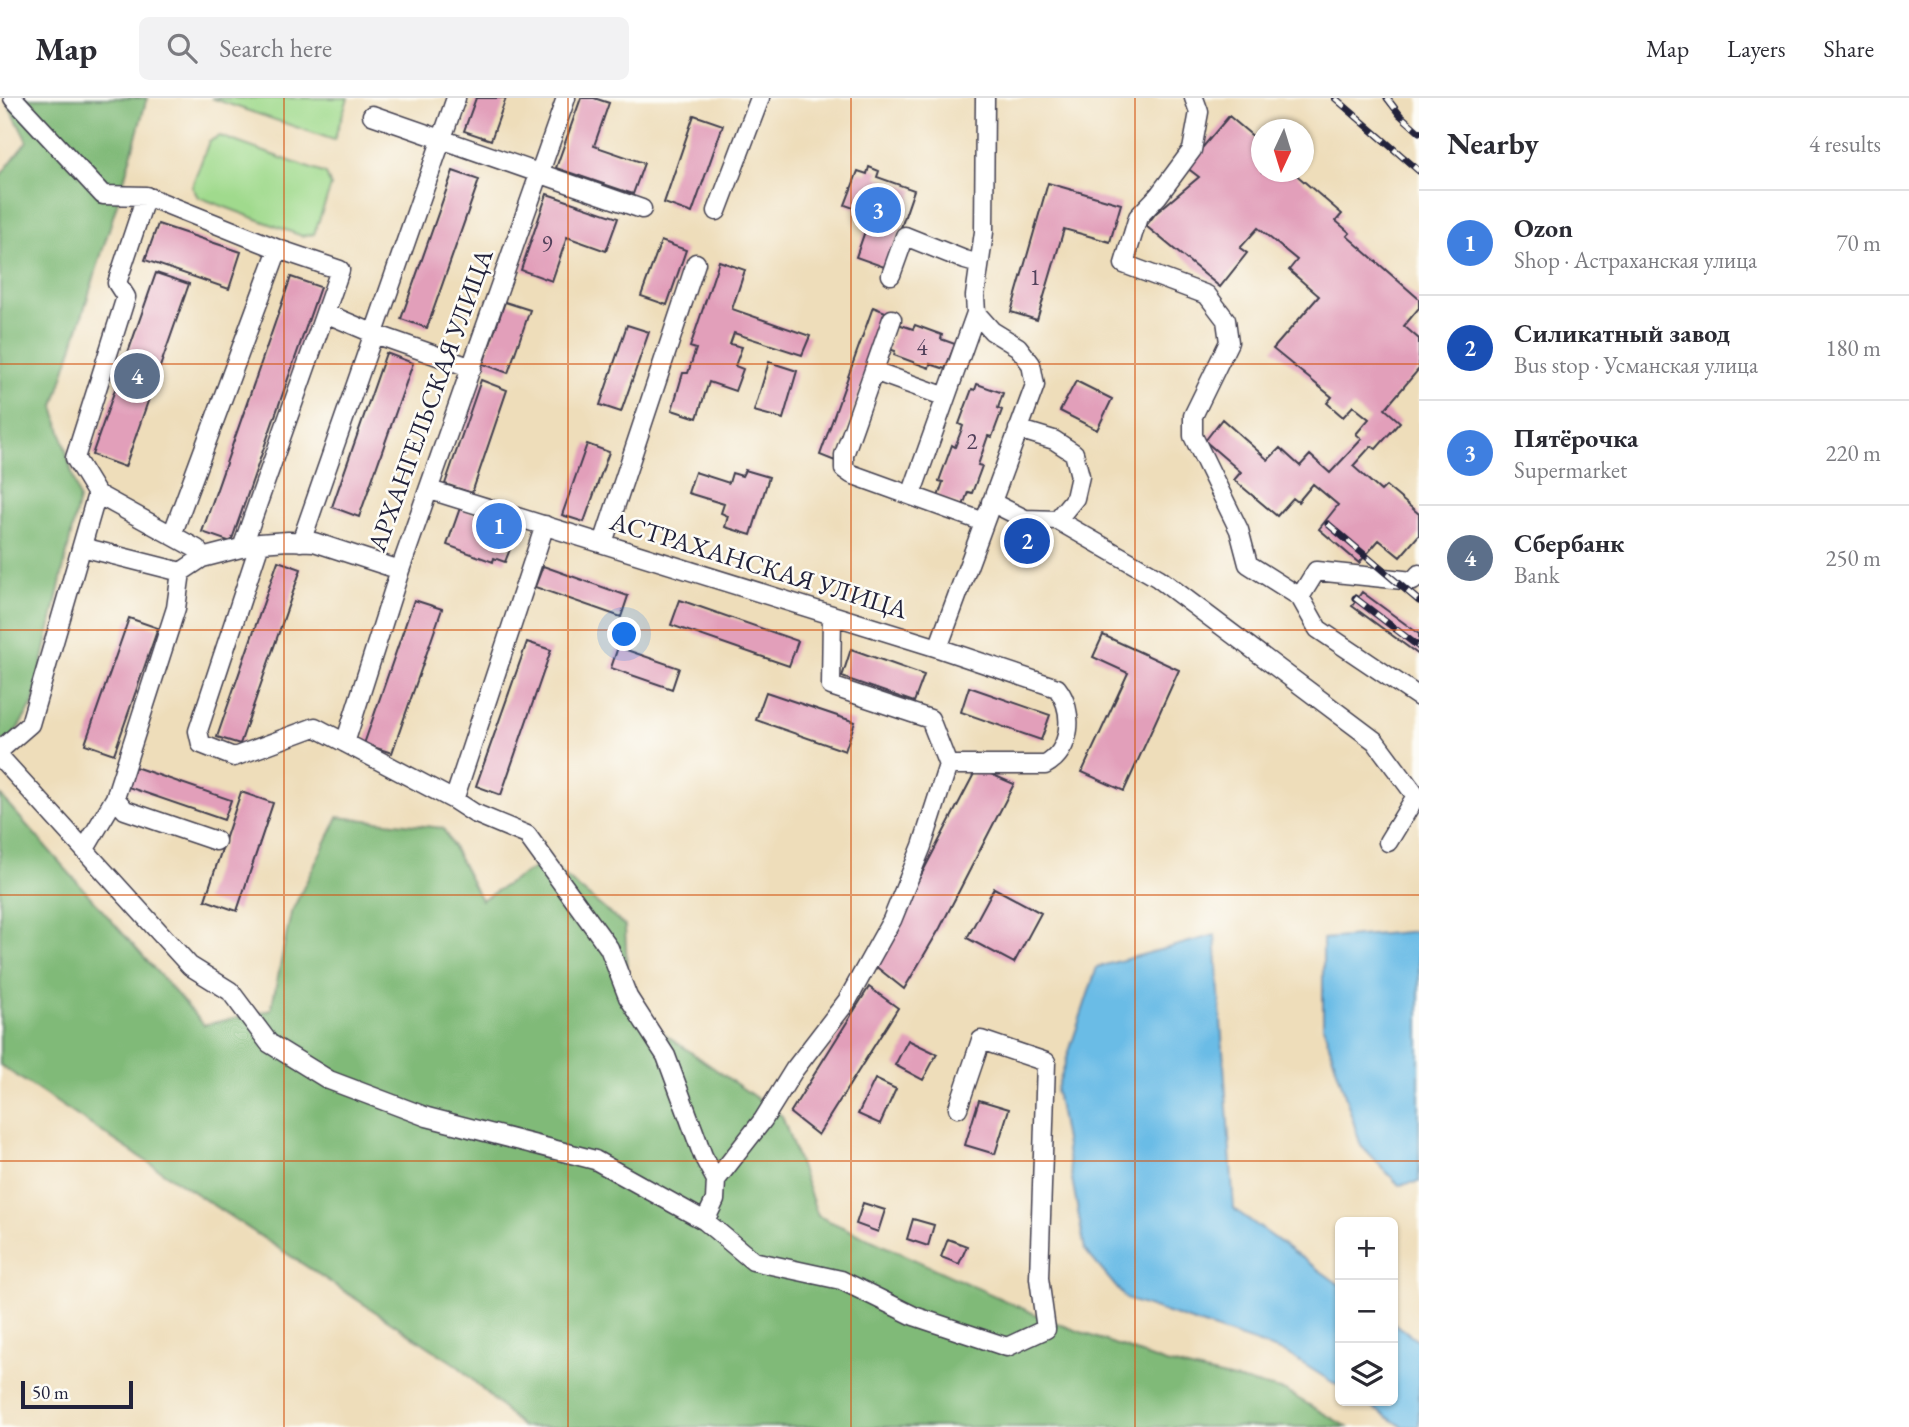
<!DOCTYPE html>
<html lang="en">
<head>
<meta charset="utf-8">
<style>
  body { margin:0; font-family:"EB Garamond",serif; background:#f2f2f3; color:#2b2b33 }
  .controls { position:absolute; right:21px; bottom:21px; display:grid; overflow:hidden; border-radius:10px; box-shadow:0 2px 5px #0004 }
  .controls button { width:63px; height:63px; display:grid; place-items:center; padding:0; border:0; border-bottom:2px solid #e1e1e2; background:#fff; color:#2b2b33; font:35px sans-serif }
  .compass { position:absolute; left:1251px; top:21px; width:63px; height:63px; border-radius:50%; background:#fff; box-shadow:0 2px 5px #0004; rotate:184deg }
  .scale { position:absolute; left:21px; bottom:18px; width:112px; box-sizing:border-box; padding-left:7px; border:4px solid #22223b; border-top:0; font-size:19px; line-height:24px; white-space:nowrap; color:#22223b; -webkit-text-stroke:5px #fdfcf7; paint-order:stroke }
  .you { position:absolute; left:625px; top:537px; width:24px; height:24px; margin:-18px; border:5px solid #fff; border-radius:50%; background:#1a73e8; box-shadow:0 0 0 10px #1a73e833 }
  .badge { display:grid; place-items:center; width:46px; height:46px; border-radius:50%; background:#1a73e8; color:#fff; font-size:23px; font-weight:700 }
  .pin { position:absolute; translate:-50% -50%; border:4px solid #fff; box-shadow:0 2px 7px #0006 }
  .list { margin:0; padding:0; list-style:none }
  h2 { display:flex; justify-content:space-between; align-items:center; height:91px; margin:0; padding:0 28px; font-size:30px }
  h2 small { font-size:23px; font-weight:400; color:#7c7c81 }
  .list li { display:grid; grid-template-columns:46px 1fr auto; gap:21px; align-items:center; box-sizing:border-box; height:105px; padding:0 28px; border-top:2px solid #e1e1e2 }
  .list b { display:block; font-size:26px; white-space:nowrap }
  .list p { margin:0; font-size:23px; white-space:nowrap; color:#7c7c81 }
  .list em { font-size:23px; font-style:normal; color:#7c7c81 }
  .icon { flex:none; width:38px; height:38px; fill:none; stroke:currentColor; stroke-width:2; stroke-linecap:round; stroke-linejoin:round }
  .map { position:relative; flex:none; width:1419px; height:1329px; overflow:hidden }
  header { display:flex; align-items:center; gap:42px; box-sizing:border-box; height:98px; padding:0 35px; background:#fff; border-bottom:2px solid #e1e1e2 }
  header strong { font-size:33px }
  nav { display:flex; gap:38px; margin-inline-start:auto; font-size:24px }
  .search { width:490px; height:63px; background:#f2f2f3; display:flex; align-items:center; gap:18px; box-sizing:border-box; padding:0 24px; border-radius:10px; color:#7c7c81; font-size:26px }
  main { display:flex }
  aside { flex:1; background:#fff }
  .map>svg:first-child { display:block }
  .green { fill:#a0da8d; stroke:#617e64; stroke-width:2 }
  .forest { fill:#80ba78; stroke:#516e5a; stroke-width:2 }
  .water { fill:#6bbce6; stroke:#466f90; stroke-width:2 }
  .building { fill:#e29fba }
  .lines { fill:none; stroke-linecap:round; stroke-linejoin:round }
  .minor-casing { stroke:#413e4e; stroke-width:21 }
  .minor { stroke:#fff; stroke-width:18 }
  .rail-casing { stroke:#22223b; stroke-width:7 }
  .rail { stroke:#fdfcf7; stroke-width:4.5; stroke-dasharray:13; stroke-linecap:butt }
  .grid { fill:none; stroke:#d45411; stroke-width:2; stroke-opacity:0.55 }
  .labels { text-anchor:middle; stroke-width:5; stroke-linejoin:round; paint-order:stroke }
  .number-label { font-size:23px; fill:#52415b }
  .street-label { font-size:26px; fill:#22223b; stroke:#fdfcf7 }
</style>
</head>
<body>
<header>
<strong>Map</strong>
<div class="search"><svg class="icon" aria-label="search" viewBox="0 0 24 24"><circle cx="10" cy="10" r="6"/><path d="M15 15l6 6"/></svg>Search here</div>
<nav><a>Map</a><a>Layers</a><a>Share</a></nav>
</header>
<main>
<div class="map">
<svg width="1419" height="1329" viewBox="0 0 1419 1329">
  <rect width="100%" height="100%" fill="#fdfcf7"/>
  <filter id="ink" filterUnits="userSpaceOnUse"><feTurbulence type="fractalNoise" baseFrequency=".0143" numOctaves="2"/><feDisplacementMap in="SourceGraphic" scale="14" xChannelSelector="R" yChannelSelector="G"/><feConvolveMatrix kernelMatrix="1 2 1 2 8 2 1 2 1" color-interpolation-filters="sRGB"/></filter>
  <filter id="wash" filterUnits="userSpaceOnUse"><feTurbulence type="fractalNoise" baseFrequency=".00686" numOctaves="4" result="noise"/><feDisplacementMap in="SourceGraphic" scale="28" xChannelSelector="R" yChannelSelector="G"/><feGaussianBlur stdDeviation="1.57" result="paint"/><feColorMatrix in="noise" values="0 0 0 0 0 0 0 0 0 0 0 0 0 0 0 0 0 1.4 0 .05"/><feComposite in="paint" operator="in"/></filter>
  <g filter="url(#wash)">
    <rect width="100%" height="100%" fill="#eeddba"/>
    <!-- green -->
    <path class="green" d="M211 0H348L334 42Z
      M220 38 326 76 331 88 314 136 302 138 198 99 192 89 209 43Z"/>
    <!-- forest -->
    <path class="forest" d="M5 0H147L121 93 54 308 79 401 33 606 0 659V78L27 43Z
      M0 697 204 927 271 912 291 815 338 719 443 730 481 802 546 763 625 828 629 911 782 1018 818 1118 1048 1222 1166 1265 1285 1293 1347 1329H522L458 1268 0 967Z"/>
    <!-- water -->
    <path class="water" d="M1419 833V1084L1399 1087 1361 1048 1323 927V841Z
      M1215 837 1234 1111 1340 1187V1289L1286 1255 1126 1201 1085 1152 1056 993 1097 869Z
      M1393 1224 1419 1243V1329H1403L1362 1303H1393Z"/>
    <g id="blocks">
      <!-- building -->
      <path class="building" d="M476 0H506L491 42 464 33Z
        M581 0H594L609 5 594 48 644 65 633 96 556 70Z
        M694 17 723 27 692 115 664 105Z
        M1229 18 1262 46V74H1293L1342 116 1336 123 1350 135 1347 138 1419 201V210L1404 228 1419 241V271L1385 311 1400 324 1376 351 1371 348 1353 368 1381 393 1386 388 1419 416V437L1400 459 1379 442 1359 465 1319 431 1338 407 1313 386 1298 404 1293 400 1277 418 1234 382 1241 374 1205 343 1222 321 1268 362 1280 350 1300 368 1310 357 1330 375 1362 341 1356 336 1369 321 1353 308 1343 319 1327 305 1332 299 1273 251 1319 198 1289 172 1297 162 1258 130 1240 150 1247 155 1220 189 1146 128 1156 115 1199 79 1186 69Z
        M869 69 879 73 877 79 914 92 887 170 856 159 871 116 845 107 858 73 867 76Z
        M453 73 479 82 427 230 401 221Z
        M1048 85 1121 106 1110 144 1064 131 1037 222 1011 214Z
        M547 96 618 120 606 153 567 139 552 183 521 172Z
        M158 126 241 154 229 191 145 162Z
        M661 143 686 152 667 207 641 198Z
        M719 163 745 172 732 211 810 238 802 257 734 235 730 246 742 249 735 268 743 271 735 293 709 284 697 320 672 312 683 275H688L696 251 690 249Z
        M156 175 189 186 125 369 92 357Z
        M291 179 320 189 231 444 202 434Z
        M505 204 530 212 508 275 483 266Z
        M873 209 888 215 835 363 820 357Z
        M898 226 913 231 915 227 942 237 941 241 955 246 945 271 930 266 929 270 894 257 895 253 889 251Z
        M627 227 649 234 621 314 600 307Z
        M386 255 413 265 359 419 332 409Z
        M769 264 797 273 783 321 754 313Z
        M481 282 507 292 472 395 445 386Z
        M1076 283 1112 301 1097 332 1060 313Z
        M977 286 1003 295 998 310 1002 312 992 339 988 338 978 367 982 368 972 395 968 394 963 408 938 399 943 384 939 383 952 347 955 349 963 328 959 326 972 291 975 292Z
        M587 346 609 354 584 424 562 417Z
        M745 372 769 379 751 437 725 429 728 418 721 415 724 406 688 395 695 374 729 385 732 375 742 378Z
        M460 410 507 427 499 447 510 451 505 464 494 460 493 464 447 447Z
        M278 463 301 471 240 646 217 639Z
        M543 468 628 498 621 519 535 489Z
        M1362 494 1419 536V557L1352 508Z
        M414 502 442 511 392 655 364 646Z
        M680 502 798 543 789 568 671 527Z
        M129 520 158 530 114 656 85 646Z
        M1103 537 1179 572 1124 693 1082 674 1128 575 1093 559Z
        M527 544 551 552 501 697 476 688Z
        M618 549 679 570 672 591 611 570Z
        M851 551 924 577 914 604 842 579Z
        M969 589 1050 617 1041 642 961 614Z
        M766 594 855 624 845 653 756 622Z
        M135 669 231 702 224 722 128 689Z
        M977 670 1014 686 940 830 904 891 874 867Z
        M241 694 273 705 237 813 205 802Z
        M994 790 1041 815 1014 865 967 840Z
        M869 889 898 910 818 1037 790 1015Z
        M908 942 937 956 923 982 895 967Z
        M875 981 896 991 880 1026 858 1016Z
        M979 1002 1009 1011 995 1056 965 1047Z
        M863 1105 885 1112 878 1134 856 1126Z
        M913 1121 934 1127 928 1148 907 1141Z
        M948 1141 967 1148 959 1166 941 1159Z"/>
    </g>
  </g>
  <g filter="url(#ink)">
    <use href="#blocks" fill-opacity="0" stroke="#413e4e" stroke-width="2"/>
    <g class="lines">
      <!-- minor casing -->
      <g class="minor-casing">
        <path id="minor" d="M13 0 103 97 146 98
          M1194 0 1199 14 1192 52 1158 98 1138 119 1124 166 1207 197 1226 222 1229 244 1193 318V338L1239 432 1248 466 1300 499 1318 531 1419 599
          M372 17 642 111
          M717 113 760 0
          M891 177 905 138 965 162 979 166
          M892 221 844 357V371L851 376 984 424
          M874 273 946 299
          M1018 331 1054 342 1074 355 1080 378 1075 400 1057 422
          M430 392 938 550 1057 590C1075 613 1072 653 1045 667H948
          M911 397 976 215
          M991 404 1025 421 1057 422 1158 480 1375 643 1416 698 1388 744
          M172 437 278 151
          M301 444 456 0
          M260 445 198 633 201 646 234 659 315 629 454 702 474 715 527 737 609 850 628 899 666 958 703 1058 716 1082
          M603 445 696 165
          M82 449 181 474 202 460 260 445 288 443 314 444 400 472 566 0
          M242 450 325 215
          M202 460 197 451 97 396 75 360 126 199 117 185 146 98 278 151 340 172 325 215 375 236 472 270
          M181 474 176 510 115 700 125 712 216 743
          M1300 499 1316 473 1413 483 1419 476
          M832 517 831 588 930 621 948 667
          M938 550 1035 287 1031 266 1018 249 992 233 976 215 975 198 984 134 985 0
          M345 645 400 472
          M0 652 30 626 97 396
          M0 659 190 868 230 893 269 945 329 982 427 1019 595 1062 705 1123 753 1163 841 1182 914 1218 1007 1249 1046 1231 1039 1180 1046 964 981 942 958 1010
          M454 702 545 427
          M85 751 115 700
          M705 1123 715 1102 716 1082 763 1022 794 972 847 903 892 822 922 748 948 667"/>
      </g>
      <!-- minor -->
      <use href="#minor" class="minor"/>
      <!-- rail casing -->
      <g class="rail-casing">
        <path id="rail" d="M1335 0 1419 73
          M1387 0 1400 17 1419 34
          M1328 426 1419 503
          M1355 500 1419 549"/>
      </g>
      <!-- rail -->
      <use href="#rail" class="rail"/>
    </g>
  </g>
  <!-- grid -->
  <path class="grid" d="M284 0V1329M568 0V1329M851 0V1329M1135 0V1329M0 266H1419M0 532H1419M0 797H1419M0 1063H1419"/>
  <g class="labels">
    <!-- number labels -->
    <g class="number-label">
      <text x="547" y="154">9</text>
      <text x="1035" y="187">1</text>
      <text x="922" y="257">4</text>
      <text x="972" y="351">2</text>
    </g>
    <!-- street labels -->
    <g class="street-label">
      <text transform="translate(430 302) rotate(-70)" y="9">АРХАНГЕЛЬСКАЯ УЛИЦА</text>
      <text transform="translate(759 467) rotate(17)" y="9">АСТРАХАНСКАЯ УЛИЦА</text>
    </g>
  </g>
</svg>
<div class="controls">
<button>+</button>
<button>−</button>
<button><svg class="icon" aria-label="layers" viewBox="0 0 24 24"><path d="M12 4l9 5-9 5-9-5zM3 14l9 5 9-5"/></svg></button>
</div>
<svg class="compass" viewBox="-18 -18 36 36"><path d="M0-13l5 13h-10z" fill="#e53935"/><path d="M0 13l5-13h-10z" fill="#7c7c81"/></svg>
<div class="scale">50 m</div>
<div class="you"></div>
<div class="pin badge" style="left:499px;top:428px;background:#3f7fe0">1</div>
<div class="pin badge" style="left:1027px;top:443px;background:#1a4fb4">2</div>
<div class="pin badge" style="left:878px;top:112px;background:#3f7fe0">3</div>
<div class="pin badge" style="left:137px;top:278px;background:#5c6f8a">4</div>
</div>
<aside>
<h2>Nearby<small>4 results</small></h2>
<ul class="list">
<li><span class="badge" style="background:#3f7fe0">1</span><div><b>Ozon</b><p>Shop · Астраханская улица</p></div><em>70 m</em></li>
<li><span class="badge" style="background:#1a4fb4">2</span><div><b>Силикатный завод</b><p>Bus stop · Усманская улица</p></div><em>180 m</em></li>
<li><span class="badge" style="background:#3f7fe0">3</span><div><b>Пятёрочка</b><p>Supermarket</p></div><em>220 m</em></li>
<li><span class="badge" style="background:#5c6f8a">4</span><div><b>Сбербанк</b><p>Bank</p></div><em>250 m</em></li>
</ul>
</aside>
</main>
</body>
</html>
